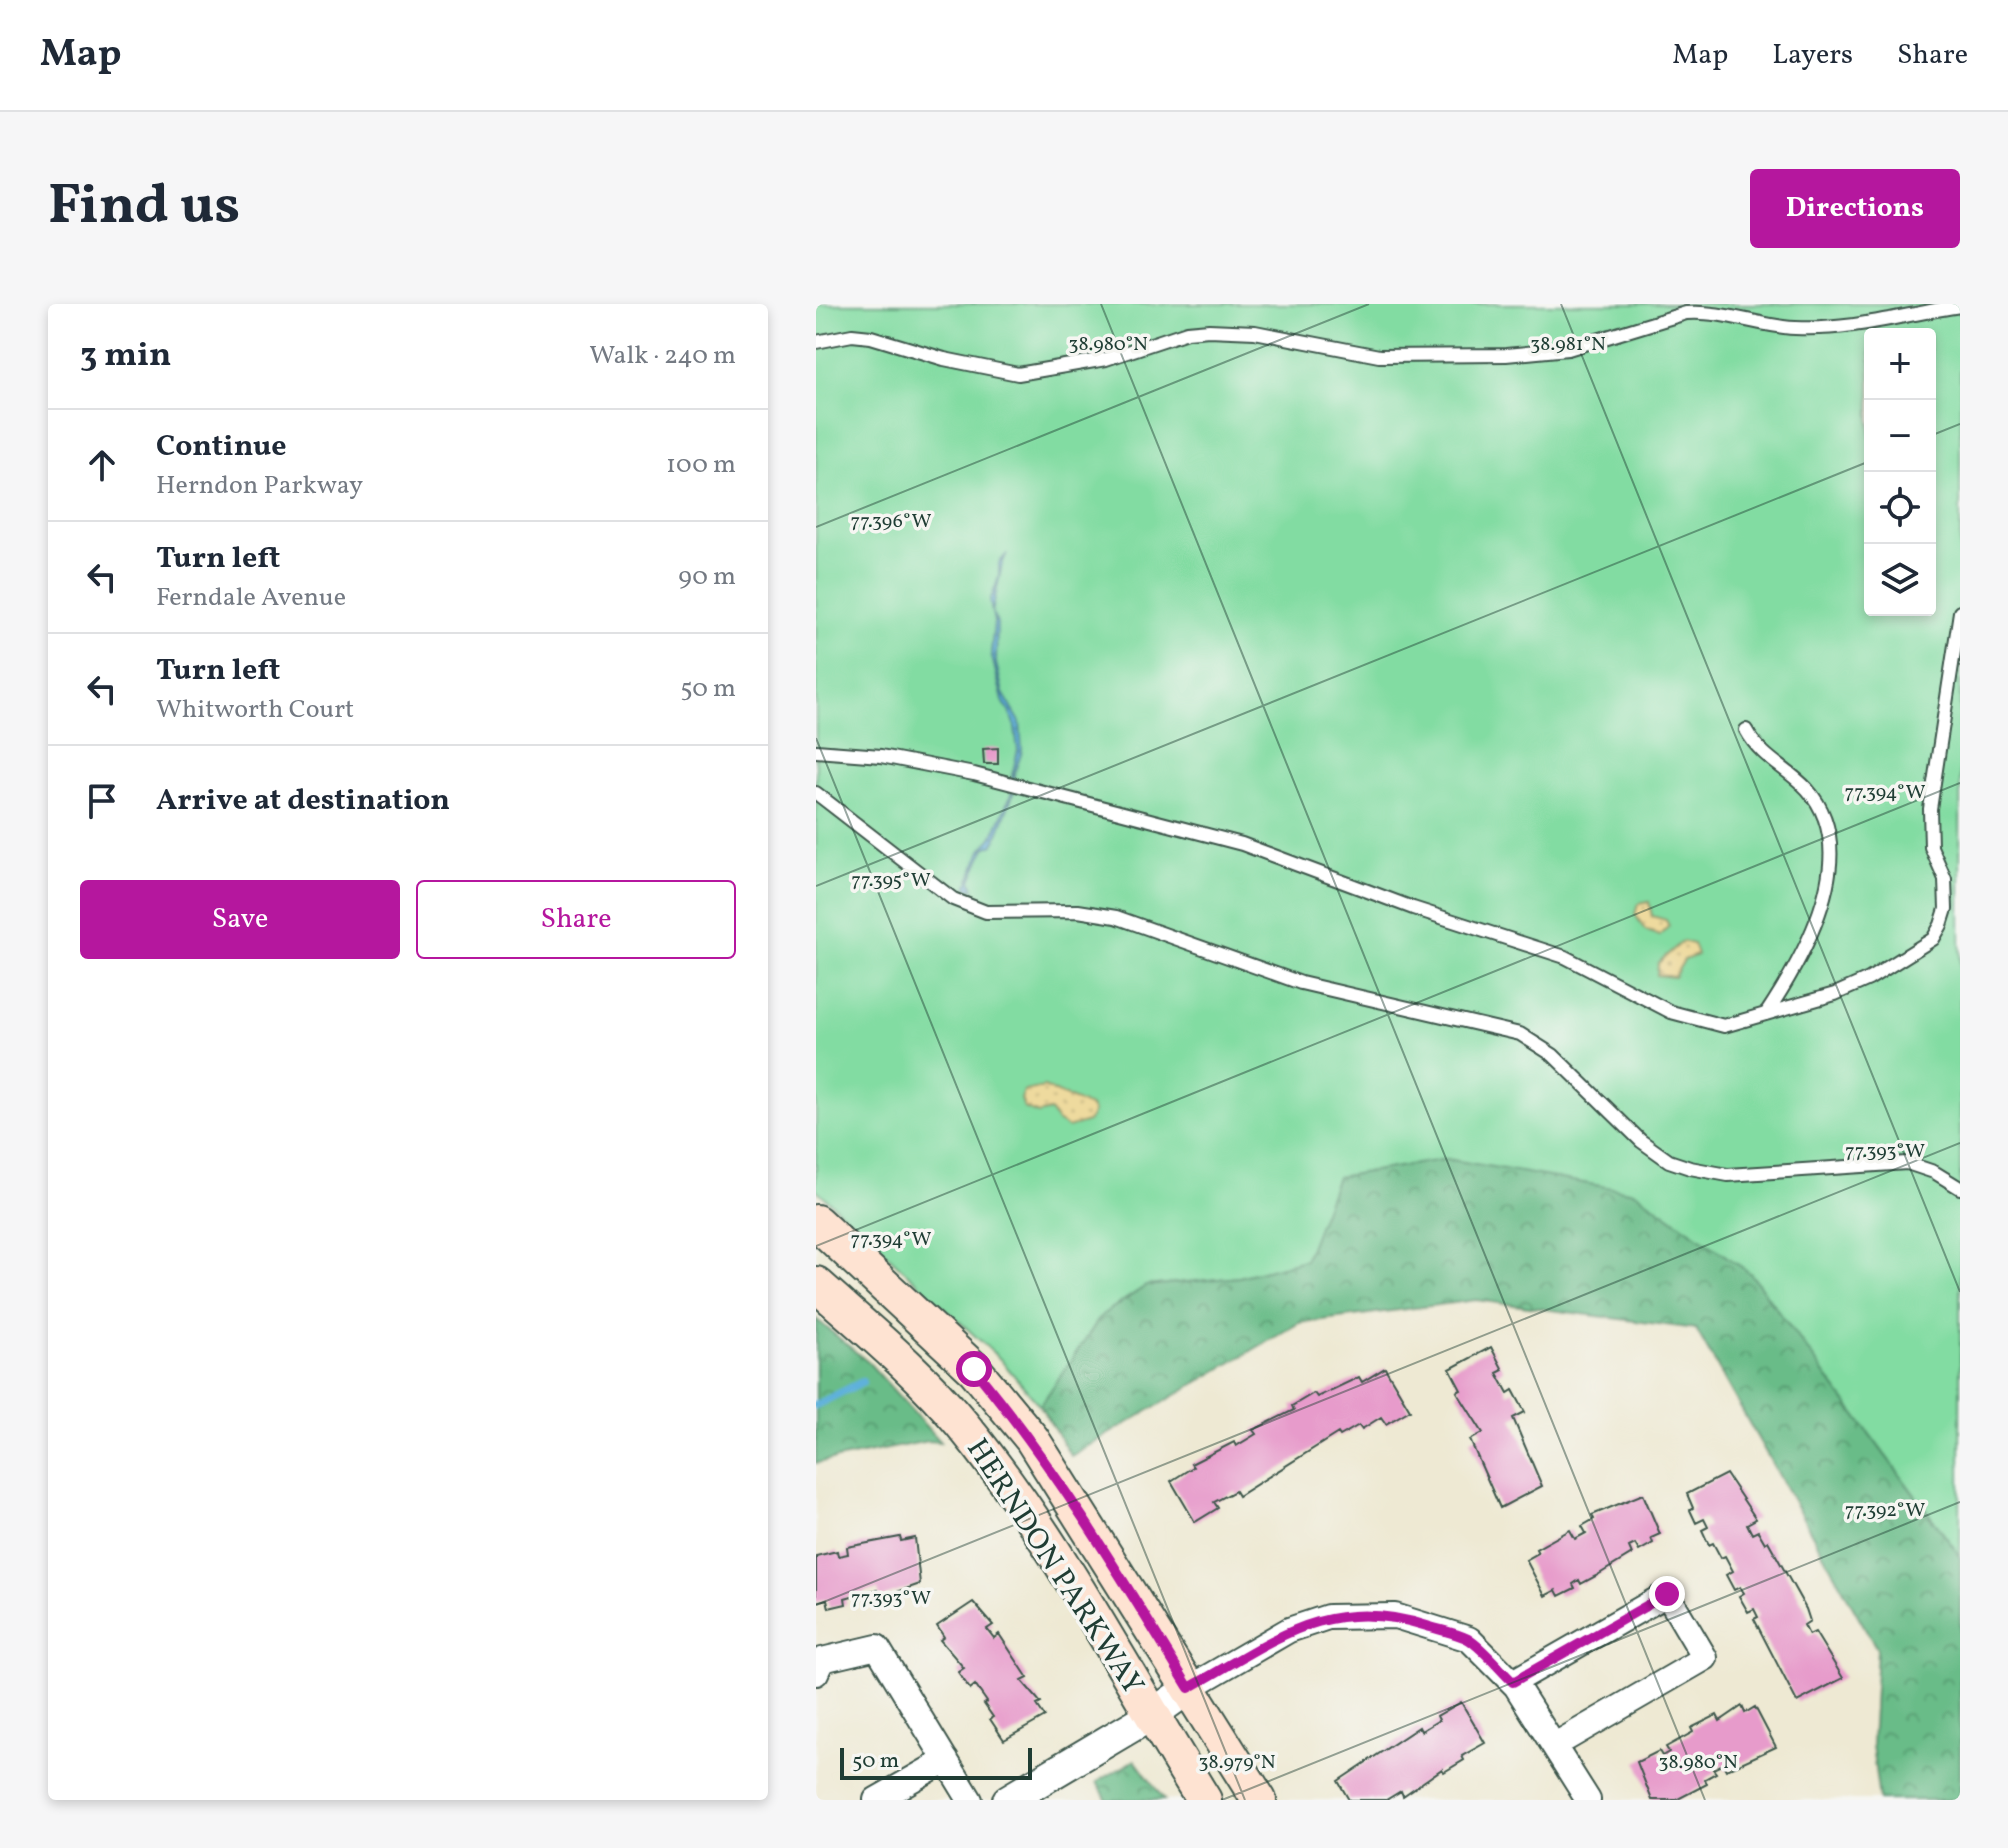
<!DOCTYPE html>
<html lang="en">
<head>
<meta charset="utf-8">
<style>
  body { margin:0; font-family:Vollkorn,serif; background:#f6f6f7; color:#1f2937 }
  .controls { position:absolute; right:24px; top:24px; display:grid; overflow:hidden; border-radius:8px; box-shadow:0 4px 12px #0003 }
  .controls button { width:72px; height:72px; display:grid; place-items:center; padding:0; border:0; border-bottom:2px solid #e0e1e3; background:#fff; color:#1f2937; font:40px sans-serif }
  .scale { position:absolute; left:24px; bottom:20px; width:192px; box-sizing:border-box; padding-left:8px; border:4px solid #1f3d34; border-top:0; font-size:22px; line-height:28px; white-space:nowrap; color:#1f3d34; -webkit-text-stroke:6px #f6f6f2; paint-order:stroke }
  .stop { position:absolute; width:24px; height:24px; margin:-18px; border:6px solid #b5179e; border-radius:50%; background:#fff }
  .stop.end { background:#b5179e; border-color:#fff; box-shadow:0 2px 8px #0008 }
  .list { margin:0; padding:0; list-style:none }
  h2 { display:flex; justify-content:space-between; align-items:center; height:104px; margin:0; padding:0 32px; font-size:34px }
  h2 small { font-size:26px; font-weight:400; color:#747a83 }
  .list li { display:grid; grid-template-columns:52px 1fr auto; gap:24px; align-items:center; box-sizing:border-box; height:112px; padding:0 32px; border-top:2px solid #e0e1e3 }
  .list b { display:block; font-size:30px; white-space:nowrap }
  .list p { margin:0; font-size:26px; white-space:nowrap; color:#747a83 }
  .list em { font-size:26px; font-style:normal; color:#747a83 }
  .actions { display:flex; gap:16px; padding:24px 32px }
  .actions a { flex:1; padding:18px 0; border:2px solid #b5179e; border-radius:8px; text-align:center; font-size:28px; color:#b5179e }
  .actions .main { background:#b5179e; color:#fff }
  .icon { flex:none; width:44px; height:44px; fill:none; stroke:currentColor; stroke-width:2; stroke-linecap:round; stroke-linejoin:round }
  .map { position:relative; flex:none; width:1144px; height:1496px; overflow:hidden; border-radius:8px }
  header { display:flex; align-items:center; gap:48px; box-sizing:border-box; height:112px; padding:0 40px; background:#fff; border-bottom:2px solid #e0e1e3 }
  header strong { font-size:38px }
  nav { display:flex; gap:44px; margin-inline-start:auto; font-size:28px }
  .intro { display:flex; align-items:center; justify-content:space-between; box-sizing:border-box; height:192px; padding:0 48px }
  h1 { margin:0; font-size:56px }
  .button { padding:20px 36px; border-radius:8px; background:#b5179e; color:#fff; font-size:28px; font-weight:700 }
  main { display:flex; gap:48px; padding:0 48px }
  aside { flex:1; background:#fff; border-radius:8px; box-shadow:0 4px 12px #0003 }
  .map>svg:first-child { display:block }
  .grass { fill:#82dca2; stroke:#508c6b; stroke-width:2; fill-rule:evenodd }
  .forest { fill:url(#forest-crowns); stroke:#447c5e; stroke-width:2 }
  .sand { fill:url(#sand-dots); stroke:#868c69; stroke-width:2 }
  .water { fill:url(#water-waves); stroke:#3f7788; stroke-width:2 }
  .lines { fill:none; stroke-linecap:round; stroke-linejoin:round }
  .stream { stroke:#5fb1db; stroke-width:8 }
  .building { fill:#e79bcb }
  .service-casing { stroke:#3e574c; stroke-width:16 }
  .minor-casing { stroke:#3e574c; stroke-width:28 }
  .tertiary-casing { stroke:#3e574c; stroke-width:34 }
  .secondary-casing { stroke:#3e574c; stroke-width:38 }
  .service { stroke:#fff; stroke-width:12 }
  .minor { stroke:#fff; stroke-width:24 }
  .tertiary { stroke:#fff; stroke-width:30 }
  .secondary { stroke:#fee3d2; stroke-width:34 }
  .route { stroke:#b5179e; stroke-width:10 }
  .ticks { fill:none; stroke:#1f3d34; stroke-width:2; stroke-opacity:0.45 }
  .labels { text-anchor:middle; stroke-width:7; stroke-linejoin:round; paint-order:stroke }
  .street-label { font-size:30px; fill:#1f3d34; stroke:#f6f6f2 }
  .ticks-label { font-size:20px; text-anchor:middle; fill:#1f3d34; stroke:#f6f6f2; stroke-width:7; stroke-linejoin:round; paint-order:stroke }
</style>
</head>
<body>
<header>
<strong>Map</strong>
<nav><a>Map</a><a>Layers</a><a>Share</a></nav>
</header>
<div class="intro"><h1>Find us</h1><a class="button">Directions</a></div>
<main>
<aside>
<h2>3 min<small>Walk · 240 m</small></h2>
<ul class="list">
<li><svg class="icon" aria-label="ahead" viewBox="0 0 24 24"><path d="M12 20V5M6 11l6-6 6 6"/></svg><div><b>Continue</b><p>Herndon Parkway</p></div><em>100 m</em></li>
<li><svg class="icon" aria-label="left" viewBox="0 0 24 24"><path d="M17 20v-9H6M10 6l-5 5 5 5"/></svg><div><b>Turn left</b><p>Ferndale Avenue</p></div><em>90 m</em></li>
<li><svg class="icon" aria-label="left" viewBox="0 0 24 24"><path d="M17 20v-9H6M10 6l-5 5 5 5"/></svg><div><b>Turn left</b><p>Whitworth Court</p></div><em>50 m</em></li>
<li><svg class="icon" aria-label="arrive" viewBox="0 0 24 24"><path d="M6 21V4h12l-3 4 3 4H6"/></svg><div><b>Arrive at destination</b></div></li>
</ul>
<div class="actions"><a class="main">Save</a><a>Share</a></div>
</aside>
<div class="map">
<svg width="1144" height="1496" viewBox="0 0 1144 1496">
  <defs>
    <pattern id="forest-crowns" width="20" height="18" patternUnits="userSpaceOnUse" patternTransform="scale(2)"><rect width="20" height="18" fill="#69bc88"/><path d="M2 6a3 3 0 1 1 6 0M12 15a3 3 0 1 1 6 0" fill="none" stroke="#569a70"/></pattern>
    <pattern id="sand-dots" width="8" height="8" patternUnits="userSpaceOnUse" patternTransform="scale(2)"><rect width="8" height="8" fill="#eeda9e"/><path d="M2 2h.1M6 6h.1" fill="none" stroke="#ccbc89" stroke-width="1.8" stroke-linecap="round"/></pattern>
    <pattern id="water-waves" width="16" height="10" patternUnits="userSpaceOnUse" patternTransform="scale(2)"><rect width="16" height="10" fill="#5fb1db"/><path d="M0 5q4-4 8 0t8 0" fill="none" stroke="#4e91b2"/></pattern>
  </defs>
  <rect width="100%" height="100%" fill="#f6f6f2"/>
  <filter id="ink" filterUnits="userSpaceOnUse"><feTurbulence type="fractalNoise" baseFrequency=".0125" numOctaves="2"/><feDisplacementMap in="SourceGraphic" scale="16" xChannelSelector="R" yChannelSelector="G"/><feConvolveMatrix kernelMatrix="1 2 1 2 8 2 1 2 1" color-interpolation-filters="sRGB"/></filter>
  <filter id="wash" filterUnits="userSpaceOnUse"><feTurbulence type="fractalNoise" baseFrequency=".006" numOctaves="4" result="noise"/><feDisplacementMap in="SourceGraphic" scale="32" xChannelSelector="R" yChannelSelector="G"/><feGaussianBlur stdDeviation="1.8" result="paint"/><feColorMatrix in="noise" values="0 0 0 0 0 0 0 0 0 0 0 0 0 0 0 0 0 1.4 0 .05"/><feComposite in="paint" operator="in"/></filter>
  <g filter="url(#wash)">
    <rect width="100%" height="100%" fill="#eee9d3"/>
    <!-- grass -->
    <path class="grass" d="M0 0H1144V1252L934 969 489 956 423 973 330 982 286 1011 224 1102 184 1055 0 885ZM1054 30H1114V306H1054Z"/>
    <!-- forest -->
    <path class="forest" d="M631 855 819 888 934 969 1144 1252V1496H1063L1056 1441 1061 1345 880 1025 660 996 483 1019 255 1152 224 1102 286 1011 330 982 423 973 489 956 521 873Z
      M0 1015 53 1059 124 1138 112 1137 0 1159Z
      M319 1456 348 1496H291L281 1478Z"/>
    <!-- sand -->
    <path class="sand" d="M833 598 836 612 850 616 853 622 843 632 829 626 819 610 822 600Z
      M867 637 877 640 881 651 868 656 858 673 841 671 842 659Z
      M228 783 274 803 277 808 272 818 252 824 241 817 234 807 222 810 208 804 205 795 208 787Z"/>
    <!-- water -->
    <path class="water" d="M191 250 186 260 176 309 181 319 180 359 187 389 204 418 206 447 198 471 199 485 178 540 169 544 155 576 158 585 151 583 165 546 176 534 197 486 196 471 202 446 198 417 187 397 175 349 178 318 174 298 183 273V259Z"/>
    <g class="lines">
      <!-- stream -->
      <path class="stream" d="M0 1101 46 1078"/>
    </g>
    <g id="blocks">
      <!-- building -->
      <path class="building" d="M182 444V460H168L167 445Z
        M675 1043 687 1066 681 1069 692 1089 697 1086 709 1108 697 1114 726 1182 684 1204 654 1136 667 1129 641 1088 645 1086 634 1065Z
        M569 1064 594 1106 570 1120 565 1113 546 1125 543 1121 524 1132 522 1129 422 1192 419 1187 398 1198 402 1204 379 1218 355 1177 377 1163 375 1160 418 1138 420 1142 440 1130 437 1126 478 1106 476 1102 498 1089 501 1093 543 1073 546 1078Z
        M910 1170 940 1215 931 1220 936 1230 942 1227 949 1239 952 1237 990 1305 994 1317 988 1321 993 1331 999 1328 1027 1374 981 1398 938 1315 942 1313 938 1305 932 1308 923 1292 928 1289 924 1283 918 1286 910 1271 917 1267 909 1252 905 1254 897 1239 893 1241 886 1226 892 1223 888 1215 880 1219 874 1206 877 1204 871 1190Z
        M827 1190 844 1230 835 1234 837 1239 823 1247 819 1240 813 1243 816 1250 780 1272 765 1280 763 1276 757 1280 759 1284 743 1292 740 1286 729 1292 710 1256 722 1249 720 1245 754 1226 759 1235 770 1229 766 1222 778 1215 776 1211Z
        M84 1233 85 1237 99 1234 104 1280 64 1294 62 1286 53 1287 29 1294 30 1300 13 1304 11 1295 0 1298V1252L21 1247 22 1252 32 1250 31 1243Z
        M157 1298 177 1321 171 1325 178 1334 183 1330 212 1374 206 1377 225 1399 221 1401 229 1413 188 1436 174 1415 177 1413 168 1400 171 1398 159 1381 154 1385 142 1368 148 1364 124 1336 128 1333 121 1322Z
        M645 1398 669 1439 646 1452 648 1456 628 1468 626 1465 587 1492 585 1487 570 1496H533L522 1477 603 1423 605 1427 623 1416 621 1412Z
        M926 1402 929 1409 939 1403 960 1443 910 1466 907 1460 897 1465 900 1469 889 1475 891 1480 860 1496H836L821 1458 843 1447 846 1452 853 1448 850 1443 877 1428 875 1424 901 1411 904 1417Z"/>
    </g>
  </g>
  <g filter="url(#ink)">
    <use href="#blocks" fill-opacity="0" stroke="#3e574c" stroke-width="2"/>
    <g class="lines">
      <!-- service casing -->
      <g class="service-casing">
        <path id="service" d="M0 38 36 31 55 33 128 55 202 70 290 55 371 28 393 26 439 28 563 52 690 51 752 45 870 9C907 6 942 22 979 24 1036 27 1089 10 1144 2
          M930 426C945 454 970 463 991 485 1048 549 988 653 950 710
          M0 447 65 452 158 470 426 540 597 604 749 653 855 708 908 722 1019 690 1053 675 1117 635 1125 621 1130 605 1129 575 1115 543 1114 505 1144 308
          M0 489 137 595 170 608 262 607 300 613 485 679 704 730 737 751 825 837 853 857 874 864 912 871 1091 859 1118 868 1144 884"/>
      </g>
      <!-- minor casing -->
      <g class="minor-casing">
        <path id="minor" d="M0 1369 6 1356 61 1343 154 1496
          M697 1378 851 1290 889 1354 739 1441
          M373 1384 473 1326 512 1313 579 1312 653 1335 700 1382 772 1496
          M60 1496 130 1456"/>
      </g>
      <!-- tertiary casing -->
      <g class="tertiary-casing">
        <path id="tertiary" d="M192 1496 337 1410 373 1384"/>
      </g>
      <!-- secondary casing -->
      <g class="secondary-casing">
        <path id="secondary" d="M0 918 158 1065 216 1135 443 1496
          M0 980C49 1024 102 1067 145 1119 240 1234 309 1370 388 1496"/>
      </g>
      <!-- service -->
      <use href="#service" class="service"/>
      <!-- minor -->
      <use href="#minor" class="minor"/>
      <!-- tertiary -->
      <use href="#tertiary" class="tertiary"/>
      <!-- secondary -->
      <use href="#secondary" class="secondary"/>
    </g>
  </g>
  <g class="lines" filter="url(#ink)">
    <!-- route -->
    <path class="route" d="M158 1065C240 1164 306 1274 373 1384 456 1338 511 1289 611 1322 624 1326 641 1329 652 1335 668 1345 683 1365 697 1378L851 1290"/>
  </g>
  <!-- ticks -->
  <path class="ticks" d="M285 0 889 1496M745 0 1144 988M1114 132 1144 120M0 223 553 0M0 434 429 1496M0 582 1054 157M0 942 1144 479M0 1301 1144 839M406 1496 1144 1198"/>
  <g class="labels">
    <!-- street labels -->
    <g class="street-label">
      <text transform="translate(240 1262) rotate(57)" y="10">HERNDON PARKWAY</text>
    </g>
  </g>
  <g class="ticks-label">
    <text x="752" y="46">38.981°N</text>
    <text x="292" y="46">38.980°N</text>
    <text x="75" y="223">77.396°W</text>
    <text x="1069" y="494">77.394°W</text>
    <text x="75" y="582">77.395°W</text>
    <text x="1069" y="853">77.393°W</text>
    <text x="75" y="941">77.394°W</text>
    <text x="1069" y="1212">77.392°W</text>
    <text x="75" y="1300">77.393°W</text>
    <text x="421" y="1464">38.979°N</text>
    <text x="882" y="1464">38.980°N</text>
  </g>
</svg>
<div class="controls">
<button>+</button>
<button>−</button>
<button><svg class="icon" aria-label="locate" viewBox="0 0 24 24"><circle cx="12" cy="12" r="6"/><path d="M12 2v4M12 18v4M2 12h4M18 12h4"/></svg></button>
<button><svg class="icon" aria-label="layers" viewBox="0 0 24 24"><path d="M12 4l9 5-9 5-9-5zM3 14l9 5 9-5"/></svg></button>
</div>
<div class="scale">50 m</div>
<div class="stop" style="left:158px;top:1065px"></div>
<div class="stop end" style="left:851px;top:1290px"></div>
</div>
</main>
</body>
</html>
